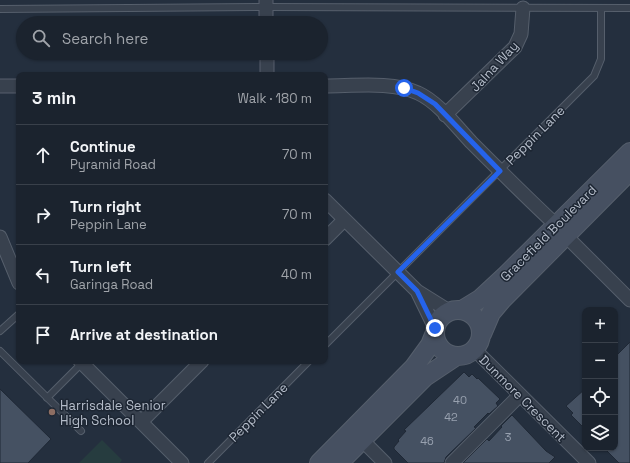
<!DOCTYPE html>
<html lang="en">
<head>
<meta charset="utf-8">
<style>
  body { margin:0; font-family:"Space Grotesk",sans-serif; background:#242b36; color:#f1f3f6 }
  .controls { position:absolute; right:12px; bottom:12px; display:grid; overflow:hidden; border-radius:8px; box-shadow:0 1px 3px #0004 }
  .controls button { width:36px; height:36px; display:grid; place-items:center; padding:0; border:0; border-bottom:1px solid #39404a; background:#1b232e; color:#f1f3f6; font:20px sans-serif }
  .stop { position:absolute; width:12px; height:12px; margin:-9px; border:3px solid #2563eb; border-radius:50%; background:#fff }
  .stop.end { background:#2563eb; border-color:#fff; box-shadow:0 1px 4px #0008 }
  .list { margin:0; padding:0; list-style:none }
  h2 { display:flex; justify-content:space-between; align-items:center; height:52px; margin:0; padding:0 16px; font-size:17px }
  h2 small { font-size:13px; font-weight:400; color:#a0a4aa }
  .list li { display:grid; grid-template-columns:26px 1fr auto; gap:12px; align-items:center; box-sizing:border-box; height:60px; padding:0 16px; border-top:1px solid #39404a }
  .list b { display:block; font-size:15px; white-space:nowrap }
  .list p { margin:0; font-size:13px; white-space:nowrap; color:#a0a4aa }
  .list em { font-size:13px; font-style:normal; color:#a0a4aa }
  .icon { flex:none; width:22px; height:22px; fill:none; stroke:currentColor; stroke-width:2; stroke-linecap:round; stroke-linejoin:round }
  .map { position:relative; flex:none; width:630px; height:463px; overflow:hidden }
  .search { position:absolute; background:#1b232e; box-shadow:0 1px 3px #0004; left:16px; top:16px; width:312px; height:44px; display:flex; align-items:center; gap:10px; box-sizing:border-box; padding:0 14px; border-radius:22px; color:#a0a4aa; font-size:15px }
  .panel { position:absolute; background:#1b232e; box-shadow:0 1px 3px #0004; left:16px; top:72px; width:312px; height:292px; border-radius:8px }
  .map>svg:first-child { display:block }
  .green { fill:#263c3f }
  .building { fill:#455162; stroke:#1f2835 }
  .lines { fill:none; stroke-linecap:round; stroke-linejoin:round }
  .lane-casing { stroke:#565f6c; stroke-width:8 }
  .street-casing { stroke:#565f6c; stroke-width:15 }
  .secondary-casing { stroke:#565f6c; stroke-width:20 }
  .lane { stroke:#38414e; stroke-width:6 }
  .street { stroke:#38414e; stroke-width:13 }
  .secondary { stroke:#465061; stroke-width:18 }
  .route { stroke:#2563eb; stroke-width:5 }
  .education-dot { fill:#8d6e63; stroke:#1d2633; stroke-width:1.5 }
  .labels { text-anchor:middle; stroke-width:3; stroke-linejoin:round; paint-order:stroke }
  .number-label { font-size:11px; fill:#98a1af }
  .street-label { font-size:13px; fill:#b4bcc9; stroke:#1d2633 }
  .poi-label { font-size:13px; fill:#b4bcc9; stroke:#1d2633; text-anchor:start }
</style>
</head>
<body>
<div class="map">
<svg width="630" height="463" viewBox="0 0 630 463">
  <rect width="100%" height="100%" fill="#242f3e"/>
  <!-- green -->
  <path class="green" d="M102 440 122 460 120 463H79Z"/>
  <!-- building -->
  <path class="building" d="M630 342V463H619L604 448H615V357Z
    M464 372 469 377 472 374 477 379 478 378 500 399 496 403 498 406 489 414 488 413 474 427 476 428 446 457 444 463H408L394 449V447L399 441 398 440 406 431 404 430Z
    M0 389 51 439 28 463H0Z
    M585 389V429L571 415 573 413 566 406Z
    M512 415 546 451 555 457 549 463H463L487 439 489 441 502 427 501 426Z"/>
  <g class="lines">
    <!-- lane casing -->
    <g class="lane-casing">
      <path id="lane" d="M0 9 266 7 630 8
        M0 331 19 314
        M325 345 594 76 601 59V8
        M0 351 81 431
        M47 398 82 363
        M208 463 309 361"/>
    </g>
    <!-- street casing -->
    <g class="street-casing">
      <path id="street" d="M266 0V23
        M267 75V53
        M0 86H19
        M325 86C353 86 393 81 418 93 438 102 456 126 471 142 499 170 527 198 556 225
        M445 115 515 47 521 34 523 8
        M325 200 417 291 449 311
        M566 236 630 300
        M0 237 19 283
        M325 239 344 220
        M417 291 435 328
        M475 350 589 463
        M80 361 182 463
        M141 422 202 361
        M362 440 385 463
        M452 463 520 395"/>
    </g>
    <!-- secondary casing -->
    <g class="secondary-casing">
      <path id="secondary" d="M435 333a23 23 0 1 1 46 0a23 23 0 1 1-46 0Z
        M462 310 480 299 507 274 630 152
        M482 334 491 313 502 300 630 171
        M319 463 414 367 430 345 434 335
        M339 463 425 377 455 357"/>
    </g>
    <!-- lane -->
    <use href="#lane" class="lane"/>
    <!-- street -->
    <use href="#street" class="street"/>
    <!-- secondary -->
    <use href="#secondary" class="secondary"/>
  </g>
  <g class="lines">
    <!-- route -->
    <path class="route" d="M404 88 418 93 435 104 500 171 398 272 417 291 435 328"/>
  </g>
  <!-- markers -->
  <circle class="education-dot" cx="52" cy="412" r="4"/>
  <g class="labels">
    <!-- number labels -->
    <g class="number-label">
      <text x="460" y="404">40</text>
      <text x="451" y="421">42</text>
      <text x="508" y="441">3</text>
      <text x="427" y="445">46</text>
    </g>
    <!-- street labels -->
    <g class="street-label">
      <text transform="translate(494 66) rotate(-47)" y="5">Jalna Way</text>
      <text transform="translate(535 135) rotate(-45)" y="5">Peppin Lane</text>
      <text transform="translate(548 233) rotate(-45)" y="5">Gracefield Boulevard</text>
      <text transform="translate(523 398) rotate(45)" y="5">Dunmore Crescent</text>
      <text transform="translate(258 412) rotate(-45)" y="5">Peppin Lane</text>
    </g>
    <!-- poi labels -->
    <g class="poi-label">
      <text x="60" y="410">Harrisdale Senior<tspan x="60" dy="15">High School</tspan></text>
    </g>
  </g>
</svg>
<div class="controls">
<button>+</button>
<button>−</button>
<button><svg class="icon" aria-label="locate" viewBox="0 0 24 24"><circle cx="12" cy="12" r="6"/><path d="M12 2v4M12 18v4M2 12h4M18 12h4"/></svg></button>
<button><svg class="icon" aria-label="layers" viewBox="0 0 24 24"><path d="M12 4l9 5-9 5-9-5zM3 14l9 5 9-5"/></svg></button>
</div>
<div class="stop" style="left:404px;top:88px"></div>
<div class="stop end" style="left:435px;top:328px"></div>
<div class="search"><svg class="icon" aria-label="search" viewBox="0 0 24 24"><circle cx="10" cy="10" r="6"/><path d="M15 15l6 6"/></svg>Search here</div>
<section class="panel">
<h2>3 min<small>Walk · 180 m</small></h2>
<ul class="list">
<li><svg class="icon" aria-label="ahead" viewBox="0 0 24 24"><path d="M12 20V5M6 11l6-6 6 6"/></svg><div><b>Continue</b><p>Pyramid Road</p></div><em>70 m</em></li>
<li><svg class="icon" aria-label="right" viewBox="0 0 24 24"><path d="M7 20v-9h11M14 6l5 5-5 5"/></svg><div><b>Turn right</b><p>Peppin Lane</p></div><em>70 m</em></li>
<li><svg class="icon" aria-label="left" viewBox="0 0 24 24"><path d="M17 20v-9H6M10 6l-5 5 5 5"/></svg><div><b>Turn left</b><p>Garinga Road</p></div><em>40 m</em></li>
<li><svg class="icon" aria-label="arrive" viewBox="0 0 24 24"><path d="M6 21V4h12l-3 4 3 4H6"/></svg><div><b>Arrive at destination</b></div></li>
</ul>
</section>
</div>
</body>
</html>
